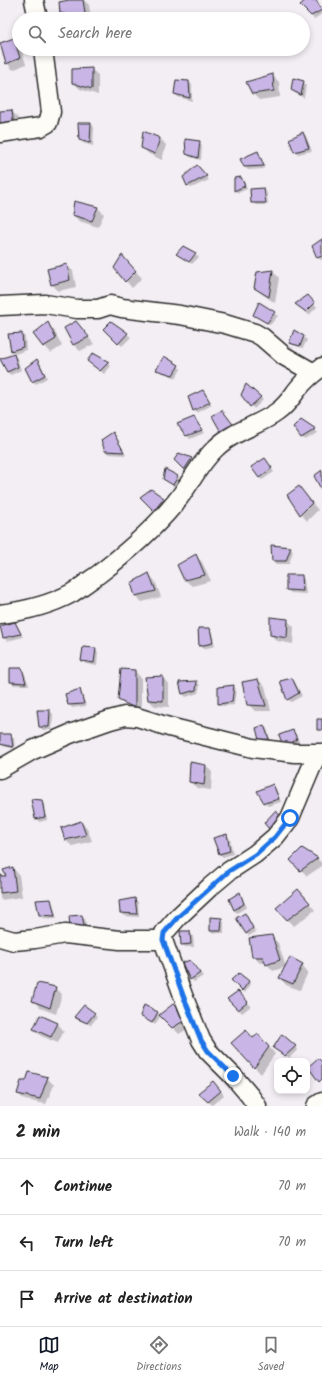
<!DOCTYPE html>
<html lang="en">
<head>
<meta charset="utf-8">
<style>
  body { margin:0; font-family:Kalam,sans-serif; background:#f6f6f6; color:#222 }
  .controls { position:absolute; right:12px; bottom:12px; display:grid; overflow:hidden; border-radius:8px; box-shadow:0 2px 6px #0003 }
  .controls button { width:36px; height:36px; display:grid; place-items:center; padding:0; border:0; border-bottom:1px solid #e0e0e0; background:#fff; color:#222; font:20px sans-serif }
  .stop { position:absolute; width:12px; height:12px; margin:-9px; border:3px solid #1a73e8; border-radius:50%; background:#fff }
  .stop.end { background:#1a73e8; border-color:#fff; box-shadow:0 1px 4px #0008 }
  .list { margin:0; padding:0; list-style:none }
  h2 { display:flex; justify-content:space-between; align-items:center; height:52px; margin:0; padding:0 16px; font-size:17px }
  h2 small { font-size:13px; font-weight:400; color:#767676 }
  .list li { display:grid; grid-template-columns:26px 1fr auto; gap:12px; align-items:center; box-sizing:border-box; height:56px; padding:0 16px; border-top:1px solid #e0e0e0 }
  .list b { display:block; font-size:15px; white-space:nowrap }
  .list em { font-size:13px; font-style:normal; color:#767676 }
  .icon { flex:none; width:22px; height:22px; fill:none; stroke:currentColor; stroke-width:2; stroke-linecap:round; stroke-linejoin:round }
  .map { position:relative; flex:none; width:322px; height:1106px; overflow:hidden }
  .search { position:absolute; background:#fff; box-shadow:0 2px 6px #0003; left:12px; right:12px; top:12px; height:44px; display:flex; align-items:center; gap:10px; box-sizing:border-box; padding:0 14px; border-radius:22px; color:#767676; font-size:15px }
  .sheet { height:220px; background:#fff }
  nav { display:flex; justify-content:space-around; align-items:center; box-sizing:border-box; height:56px; border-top:1px solid #e0e0e0; background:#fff; font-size:11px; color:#767676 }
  nav a { display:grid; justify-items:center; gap:2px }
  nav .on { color:#111827 }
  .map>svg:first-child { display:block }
  .shadow { fill:#0003 }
  .building { fill:#c9b6e6; stroke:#2b2b2b }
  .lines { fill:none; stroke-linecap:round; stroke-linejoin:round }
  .minor-casing { stroke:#2b2b2b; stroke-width:21 }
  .minor { stroke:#fdfcf7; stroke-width:18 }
  .route { stroke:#1a73e8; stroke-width:5 }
</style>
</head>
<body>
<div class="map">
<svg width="322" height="1106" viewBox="0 0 322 1106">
  <rect width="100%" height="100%" fill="#f3eef4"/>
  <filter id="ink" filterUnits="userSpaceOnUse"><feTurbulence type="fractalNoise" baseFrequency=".025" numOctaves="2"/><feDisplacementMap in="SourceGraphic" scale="8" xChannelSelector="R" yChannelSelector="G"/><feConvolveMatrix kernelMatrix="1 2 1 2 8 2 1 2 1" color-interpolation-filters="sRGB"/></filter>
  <g filter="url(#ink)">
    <!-- shadow -->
    <path class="shadow" d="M74 0H84L89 5 91 19H67L61 13Z
      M308 0H315L322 9V14L314 19 301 5Z
      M13 39 19 45V49H21L26 64 13 70 7 63Z
      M91 69 98 75V95L80 89 73 82Z
      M273 76 279 82 280 97 259 100 253 94Z
      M189 82 192 85V101L178 97 175 94Z
      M303 82 306 85 304 98 295 93 292 90Z
      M11 111 18 117 20 134 0 112Z
      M91 124 94 127 93 146 83 143 80 140Z
      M144 132 160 138 166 145 162 160 149 154 142 147Z
      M303 133 306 136 312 151 298 154 295 151Z
      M199 142 202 145 201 160 190 157 187 154Z
      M258 152 260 155H259L264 169 248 170 245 167Z
      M197 167 209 180 191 188 188 185Z
      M241 178 244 181 247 189 238 193 235 190Z
      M264 189 267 192 268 205H267L266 191H264L265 205H256L252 202Z
      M75 202 98 208 104 214 98 227 79 221 73 215Z
      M322 240V260H321L318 257Z
      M183 247 199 257 192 264 177 254Z
      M122 257 142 278 132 288 115 268Z
      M66 265 73 271 76 287 58 291 52 284Z
      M273 271 279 278 275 303 262 294 255 288Z
      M308 296 317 307 309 315 299 307Z
      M259 304 278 316 270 325 254 315Z
      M76 322 94 344 80 351 74 345 65 329Z
      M112 323 131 337 122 346 105 329Z
      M48 324 54 330 62 346 51 353 34 334Z
      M295 331 307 340 303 348 293 345 290 342Z
      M22 334 25 337 26 350 15 354 12 351Z
      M94 354 111 366 104 374 92 364Z
      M14 355 17 358 21 370 11 375 7 372 2 359Z
      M37 360 40 363 47 378 36 384 33 381Z
      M178 366 181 369 176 378 161 372 158 369Z
      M206 395 212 405 197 413 194 410Z
      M242 395 260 397 263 400 254 409Z
      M194 418 204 433 190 439 187 435Z
      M301 420 315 430 318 433 305 440 301 437Z
      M113 433 116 436 126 455 109 454 105 451Z
      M191 459 194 462 187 472 175 460Z
      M265 459 274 472 262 480 259 477Z
      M177 477 180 480 176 487 164 479Z
      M299 487 318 510 307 521 301 514 288 495Z
      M142 497 163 499 166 502 157 513Z
      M290 548 293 551 289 564H276L273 561Z
      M196 556 202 562 211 581 192 586 185 580Z
      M149 574 155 581 161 597 142 602 136 596Z
      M301 576 304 579 306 594 291 593 287 590Z
      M287 620 294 627 293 644 277 641 271 635Z
      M15 623 18 627 23 637 7 641 4 638 0 626Z
      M209 629 212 632 215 646 203 649 200 646Z
      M95 649 98 652 97 666 86 664 82 661Z
      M21 669 24 672 29 685H14L11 682Z
      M135 671 141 678V714L126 706 119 700Z
      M162 677 169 684V707L155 706 148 700Z
      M292 679 295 682 302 696 291 702 288 699Z
      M258 680 265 686 271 711H255L248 704Z
      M181 682H197L200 685 198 693 186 697 183 694Z
      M233 686 236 689 234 705 222 706 219 703Z
      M79 690 82 694 86 706 72 708 69 704Z
      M50 711 53 714 52 730H43L40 727Z
      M264 726 267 729 271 742 260 740Z
      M293 731 296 734 299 742 288 750Z
      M11 735 14 738 15 749 3 746 0 743V742Z
      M191 764 206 766 212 772 211 790 197 788 190 782Z
      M273 786 276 789 281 802 268 806 265 803Z
      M42 801 45 804 47 820 39 822 36 818Z
      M81 822 87 828 92 841 72 846 65 840Z
      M227 835 230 839 233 854 223 857 219 854Z
      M302 849 317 859 322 863V866L307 876 292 860Z
      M13 868 19 875 22 897 1 900 0 898V873L4 877H7Z
      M239 894 242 897 247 907 237 913 234 910Z
      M304 897 315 910 294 926 287 920Z
      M135 899 138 902 139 917 124 916 121 913Z
      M50 900 53 904 57 919 43 918 40 915Z
      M245 914 256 932 249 936 246 933Z
      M82 916 85 919 87 932 74 930Z
      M221 919 224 922V933H214L211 930Z
      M190 932 193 936 194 947H185L182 944Z
      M271 936 278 943 286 967 273 971 266 963H260L253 956Z
      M190 961 203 976 194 982 191 979Z
      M302 965 308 972 300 990 286 985 280 978Z
      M232 980 248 981 251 984 245 993Z
      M55 988 62 994 56 1014 40 1008 34 1001Z
      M238 993 251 1006 242 1013 229 999Z
      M173 1005 192 1026 179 1034 161 1015 155 1025 141 1015 157 1013 159 1015Z
      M84 1006 97 1017 91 1025 78 1020 75 1017Z
      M41 1016 58 1024 64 1031 58 1043 41 1036 34 1029Z
      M283 1035 298 1050 289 1058 274 1048Z
      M253 1038 264 1041 275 1054 261 1074 233 1043Z
      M47 1078 54 1085 46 1104 25 1100 18 1094Z
      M216 1085 224 1095 212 1105 200 1093Z"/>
    <!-- building -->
    <path class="building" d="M69 0H83L86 19 60 13 59 2Z
      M306 0H316L322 10 311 16 300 5Z
      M14 38 20 58 6 64 0 43Z
      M92 68V89L72 83V69Z
      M273 74 274 91 252 94 246 82Z
      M293 78 304 81 301 95 291 90Z
      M176 80 189 81 190 98 174 94Z
      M12 110 14 128H0V111Z
      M78 123H91L90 143 79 140Z
      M143 131 160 138 155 154 141 148Z
      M303 132 309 148 294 152 289 139Z
      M185 139 200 141 198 158 186 154Z
      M258 151 264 166 244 167 240 159Z
      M197 165 207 176 187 186 183 177Z
      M241 177 245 186 234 191V178Z
      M264 188 266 203H251L250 189Z
      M74 201 98 207 92 221 72 215Z
      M322 239V256L317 258 312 246Z
      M183 246 196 253 189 262 176 254Z
      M122 255 136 271 125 282 114 268Z
      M67 264 70 280 51 285 47 269Z
      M273 270 269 297 254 288 257 272Z
      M308 295 315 303 306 312 295 304Z
      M259 302 275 312 267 323 253 315Z
      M76 321 89 337 73 345 64 328Z
      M111 321 128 333 118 344 103 329Z
      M48 322 56 339 43 347 33 334Z
      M294 330 304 336 300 346 289 343Z
      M22 333 23 347 11 351 8 334Z
      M93 353 109 362 100 371 87 361Z
      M14 354 18 367 7 372 0 359Z
      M164 356 179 365 173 375 156 370Z
      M37 359 45 375 32 382 25 368Z
      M246 384 261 397 250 407 241 395Z
      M203 390 210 402 193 411 188 397Z
      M222 410 235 427 221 432 212 416Z
      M194 417 202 430 186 436 177 424Z
      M301 419 316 429 301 438 293 427Z
      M113 432 124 452 105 451 101 440Z
      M179 453 192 458 184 470 174 460Z
      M265 458 272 468 259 478 251 467Z
      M165 469 178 476 173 485 163 479Z
      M322 470V488L321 489 314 476Z
      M299 486 312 503 300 515 287 495Z
      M151 489 164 498 154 511 140 497Z
      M271 545 291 547 286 561H272Z
      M196 554 205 575 184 580 177 565Z
      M149 573 156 591 135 596 131 583Z
      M286 575H302L303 591 286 590Z
      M270 617 288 619 287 638 270 635Z
      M15 622 21 634 3 638 0 626Z
      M198 628H210L213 643 199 646Z
      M83 647 96 648 94 663 81 661Z
      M10 668H22L26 683 10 682Z
      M121 669 135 670V708L118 700Z
      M163 676V701L148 700 145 677Z
      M292 678 299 693 287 700 280 681Z
      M258 679 266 706 247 705 242 682Z
      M197 681 196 690 182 694 179 682Z
      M234 685 232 702 218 704V687Z
      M80 689 84 704 68 705 65 694Z
      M37 710H50L49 727H39Z
      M317 719H322V730H317Z
      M264 725 269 739 259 740 256 728Z
      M293 730 297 739 284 748 279 735Z
      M0 734H11L13 747 0 744Z
      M190 762 206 765 204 785 189 782Z
      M273 784 279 799 264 803 257 791Z
      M31 799 42 800 45 817 35 819Z
      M275 811 285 819 273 834 264 823Z
      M81 821 86 835 65 840 61 828Z
      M227 834 230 851 219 854 213 838Z
      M302 848 318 858 300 871 290 860Z
      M13 867 16 891 0 893V874L1 876H6L3 870Z
      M298 889 310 903 287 920 276 908Z
      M240 892 244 904 234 910 229 899Z
      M135 898 137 914 120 913 119 901Z
      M51 899 55 916 39 915 36 900Z
      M245 913 253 928 246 934 236 918Z
      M82 915 85 930 70 927 69 916Z
      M210 917 222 918 221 931H210Z
      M180 931H190L191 944 181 945Z
      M272 935 280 960 266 965 263 957H252L249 938Z
      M290 957 303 964 293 984 279 978Z
      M190 960 200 973 190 980 182 963Z
      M239 973 249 981 242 991 231 980Z
      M37 983 56 987 50 1008 32 1001Z
      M238 991 248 1002 238 1010 227 999Z
      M173 1004 187 1019 172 1028 159 1015Z
      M84 1005 95 1013 87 1023 74 1017Z
      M144 1005 158 1012 152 1023 140 1016Z
      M40 1015 58 1023 51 1037 33 1029Z
      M246 1030 253 1038 258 1034 269 1047 254 1068 231 1043Z
      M282 1034 296 1046 285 1056 273 1048Z
      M318 1058 322 1062V1079L319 1082 308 1067Z
      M29 1072 48 1077 40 1099 17 1094 21 1081H26Z
      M213 1081 221 1091 208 1102 198 1093Z"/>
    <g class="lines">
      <!-- minor casing -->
      <g class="minor-casing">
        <path id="minor" d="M34 0 38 19
          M0 133 41 127 48 123 51 112 43 49
          M0 306 45 304 77 309H98L110 305 122 308 180 315 225 324 255 333 262 337 284 356 314 373
          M0 614C25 611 50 605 72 593 80 588 87 582 95 577 124 555 152 531 175 503 190 485 199 463 217 447 233 431 260 425 277 412 286 406 291 398 297 390 304 381 313 373 322 367
          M0 769 33 750 70 734 110 720 125 716 137 717 169 727 253 748 295 753H322
          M0 937 14 941 35 939 65 934 120 940H163
          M257 1106 250 1096 233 1076 208 1051 201 1040 184 998 163 940 164 933 178 917 210 887 229 871 255 854 275 837 290 818 317 754
          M316 1106 322 1102"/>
      </g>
      <!-- minor -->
      <use href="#minor" class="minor"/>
    </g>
  </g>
  <g class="lines" filter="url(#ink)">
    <!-- route -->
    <path class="route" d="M233 1076 208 1051 201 1040 184 998 163 940 164 933 178 917 229 871 256 854 275 837 290 818"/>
  </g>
</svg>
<div class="controls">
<button><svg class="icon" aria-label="locate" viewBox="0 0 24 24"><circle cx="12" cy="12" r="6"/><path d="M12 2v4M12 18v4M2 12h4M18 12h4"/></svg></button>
</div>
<div class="stop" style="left:290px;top:818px"></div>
<div class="stop end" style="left:233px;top:1076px"></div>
<div class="search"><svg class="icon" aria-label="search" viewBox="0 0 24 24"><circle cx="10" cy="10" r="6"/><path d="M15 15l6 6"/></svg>Search here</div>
</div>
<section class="sheet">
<h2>2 min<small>Walk · 140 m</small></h2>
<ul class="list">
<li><svg class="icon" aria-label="ahead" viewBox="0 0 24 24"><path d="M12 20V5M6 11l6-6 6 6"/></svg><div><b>Continue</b></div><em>70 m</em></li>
<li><svg class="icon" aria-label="left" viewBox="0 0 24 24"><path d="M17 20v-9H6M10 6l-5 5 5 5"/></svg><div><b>Turn left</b></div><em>70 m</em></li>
<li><svg class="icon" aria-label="arrive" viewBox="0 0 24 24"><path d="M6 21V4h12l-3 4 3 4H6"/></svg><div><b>Arrive at destination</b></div></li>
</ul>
</section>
<nav>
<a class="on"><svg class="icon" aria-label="map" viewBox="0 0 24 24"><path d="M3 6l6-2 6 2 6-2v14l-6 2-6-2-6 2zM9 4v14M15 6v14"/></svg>Map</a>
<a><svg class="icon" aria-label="directions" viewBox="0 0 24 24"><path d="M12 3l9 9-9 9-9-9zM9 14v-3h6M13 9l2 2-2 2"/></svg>Directions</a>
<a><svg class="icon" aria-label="saved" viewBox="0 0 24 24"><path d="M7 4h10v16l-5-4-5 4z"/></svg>Saved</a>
</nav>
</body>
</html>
